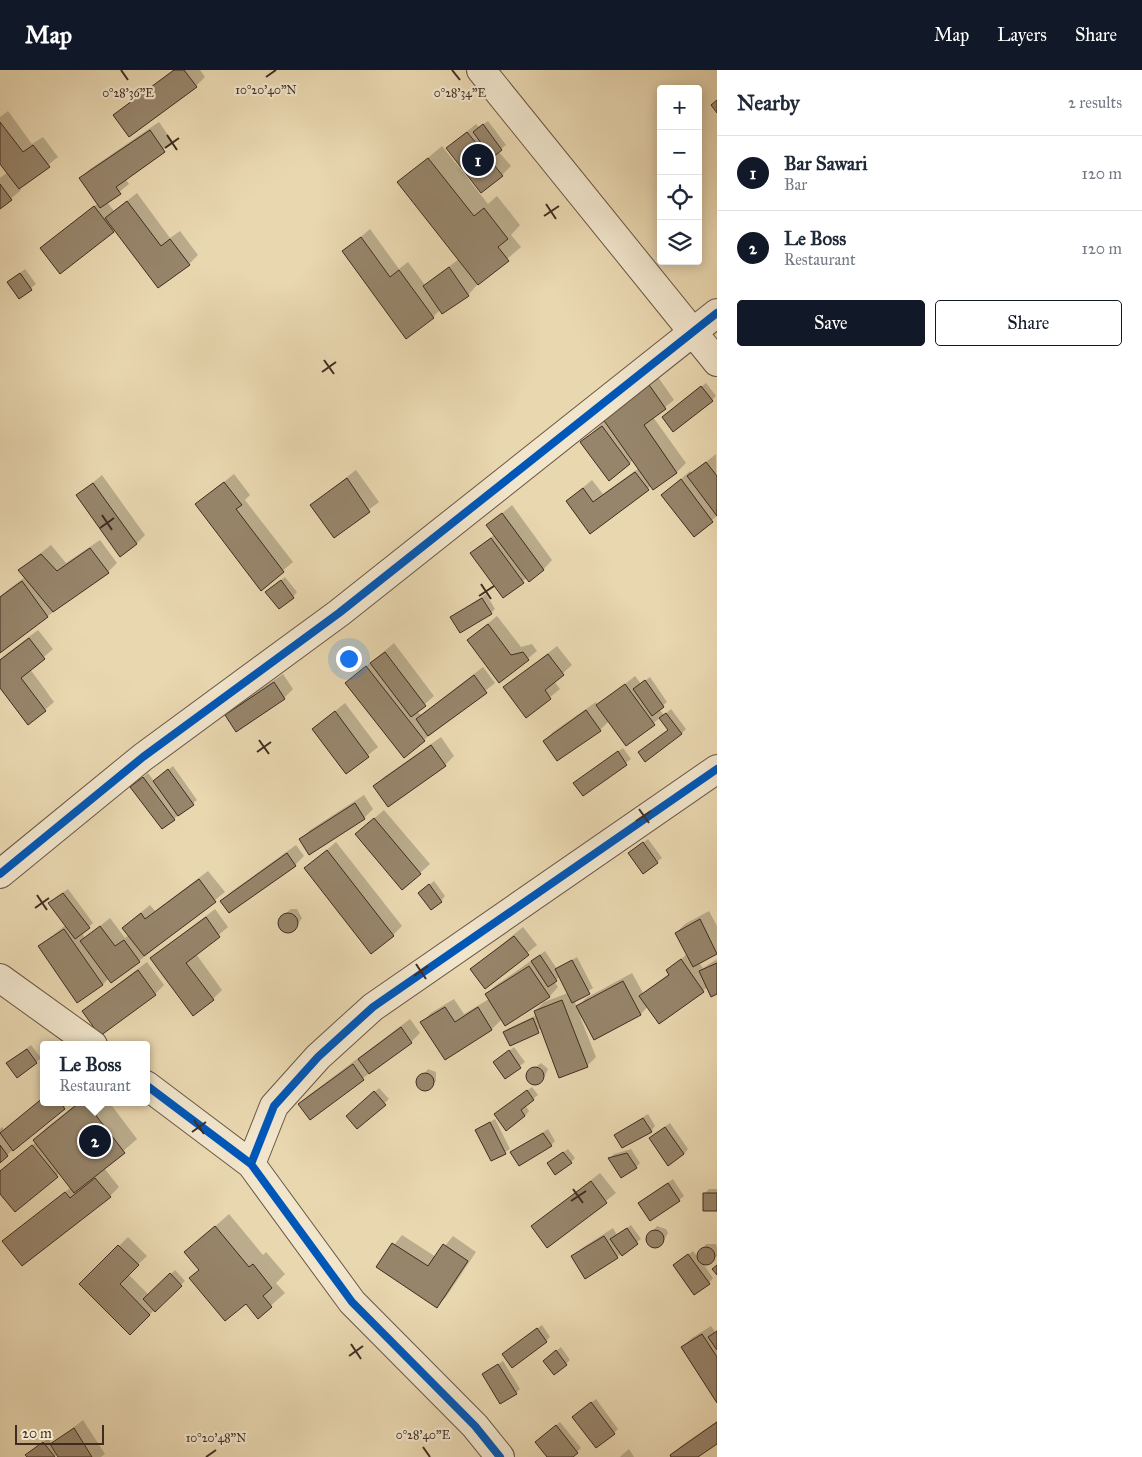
<!DOCTYPE html>
<html lang="en">
<head>
<meta charset="utf-8">
<style>
  body { margin:0; font-family:"IM FELL Great Primer",serif; background:#f2f2f3; color:#1f2937 }
  .controls { position:absolute; right:15px; top:15px; display:grid; overflow:hidden; border-radius:5px; box-shadow:0 2px 12px #0003 }
  .controls button { width:45px; height:45px; display:grid; place-items:center; padding:0; border:0; border-bottom:1px solid #e0e1e3; background:#fff; color:#1f2937; font:25px sans-serif }
  .scale { position:absolute; left:15px; bottom:12px; width:89px; box-sizing:border-box; padding-left:5px; border:2px solid #3f2c20; border-top:0; font-size:14px; line-height:18px; white-space:nowrap; color:#3f2c20; -webkit-text-stroke:4px #f1e5cc; paint-order:stroke }
  .you { position:absolute; left:348px; top:588px; width:18px; height:18px; margin:-12px; border:4px solid #fff; border-radius:50%; background:#1a73e8; box-shadow:0 0 0 8px #1a73e833 }
  .badge { display:grid; place-items:center; width:32px; height:32px; border-radius:50%; background:#111827; color:#fff; font-size:16px; font-weight:700 }
  .pin { position:absolute; translate:-50% -50%; border:2px solid #fff; box-shadow:0 1px 5px #0006 }
  .popup { position:absolute; left:40px; top:971px; width:110px; height:65px; box-sizing:border-box; display:grid; place-content:center; border-radius:5px; background:#fff; filter:drop-shadow(0 1px 4px #0005); font-size:16px; white-space:nowrap; color:#747a83 }
  .popup b { font-size:19px; color:#1f2937 }
  .popup::after { content:''; position:absolute; left:50%; top:100%; margin-left:-10px; border:10px solid transparent; border-top-color:#fff }
  .list { margin:0; padding:0; list-style:none }
  h2 { display:flex; justify-content:space-between; align-items:center; height:65px; margin:0; padding:0 20px; font-size:21px }
  h2 small { font-size:16px; font-weight:400; color:#747a83 }
  .list li { display:grid; grid-template-columns:32px 1fr auto; gap:15px; align-items:center; box-sizing:border-box; height:75px; padding:0 20px; border-top:1px solid #e0e1e3 }
  .list b { display:block; font-size:19px; white-space:nowrap }
  .list p { margin:0; font-size:16px; white-space:nowrap; color:#747a83 }
  .list em { font-size:16px; font-style:normal; color:#747a83 }
  .actions { display:flex; gap:10px; padding:15px 20px }
  .actions a { flex:1; padding:11px 0; border:1px solid #111827; border-radius:5px; text-align:center; font-size:18px; color:#111827 }
  .actions .main { background:#111827; color:#fff }
  .icon { flex:none; width:28px; height:28px; fill:none; stroke:currentColor; stroke-width:2; stroke-linecap:round; stroke-linejoin:round }
  .map { position:relative; flex:none; width:717px; height:1387px; overflow:hidden }
  header { display:flex; align-items:center; gap:30px; box-sizing:border-box; height:70px; padding:0 25px; background:#111827; color:#fff }
  header strong { font-size:24px }
  nav { display:flex; gap:28px; margin-inline-start:auto; font-size:18px }
  main { display:flex }
  aside { flex:1; background:#fff }
  .map>svg:first-child { display:block }
  .shadow { fill:#0003 }
  .building { fill:#97856b; stroke:#3f2c20 }
  .lines { fill:none; stroke-linecap:round; stroke-linejoin:round }
  .minor-casing { stroke:#6a5744; stroke-width:30 }
  .minor { stroke:#f1e5cc; stroke-width:28 }
  .cycleway-casing { stroke:#f1e5cc; stroke-width:11 }
  .cycleway { stroke:#0057b8; stroke-width:8 }
  .ticks { fill:none; stroke:#3f2c20; stroke-width:2 }
  .ticks-label { font-size:12px; text-anchor:middle; fill:#3f2c20; stroke:#f1e5cc; stroke-width:4.5; stroke-linejoin:round; paint-order:stroke }
</style>
</head>
<body>
<header>
<strong>Map</strong>
<nav><a>Map</a><a>Layers</a><a>Share</a></nav>
</header>
<main>
<div class="map">
<svg width="717" height="1387" viewBox="0 0 717 1387">
  <rect width="100%" height="100%" fill="#e9d7b0"/>
  <filter id="stains"><feTurbulence type="fractalNoise" baseFrequency=".004" numOctaves="4"/><feColorMatrix values="0 0 0 0 .2 0 0 0 0 .09 0 0 0 0 .02 0 0 0 .5 -.17"/></filter>
  <radialGradient id="worn" r=".72"><stop offset=".6" stop-color="#630" stop-opacity="0"/><stop offset="1" stop-color="#630" stop-opacity=".3"/></radialGradient>
  <!-- shadow -->
  <path class="shadow" d="M173 0H200L205 7 196 16 114 45Z
    M8 41 32 74 43 67 58 87 19 118 21 120 0 138V108L8 102 0 92V47Z
    M488 51 506 75 498 81 511 96 502 105 447 78 476 54 479 57Z
    M159 52 173 72 125 108 129 114 107 132 114 141 137 123 170 168 180 161 198 185 189 194 115 159 42 178 98 133 81 108 90 99Z
    M442 76 488 134 497 126 520 155 511 165 521 177 477 215 468 225 442 242 440 240 433 247 344 181 370 159 399 199 408 192 425 215 459 189 399 112Z
    M25 199 36 214 20 227 9 212Z
    M656 304 674 330 653 347 686 393 677 402 653 419 651 416 590 462 567 431 592 410 603 424 639 398 633 390 630 393 582 372Z
    M706 313 716 326 712 330 668 343Z
    M716 384 717 446 694 465 663 425 690 401 692 403Z
    M356 400 379 432 334 466 311 435Z
    M234 404 250 425 245 430 293 492 261 519 196 434Z
    M102 405 145 465 136 474 78 425Z
    M512 435 552 490 543 500 527 508 504 526 471 484 495 464 488 455Z
    M100 470 117 493 108 502 0 581V526L25 507 19 500 51 475 66 493Z
    M285 507 297 522 293 527 271 518Z
    M486 524 495 539 491 543 452 547Z
    M497 546 521 577 532 574 537 581 499 612 468 570Z
    M38 560 53 579 30 599 54 632 45 640 0 616V589Z
    M394 573 434 626 417 641 421 645 483 597 495 613 404 686 346 613Z
    M557 576 572 595 554 611 560 619 526 647 504 618Z
    M283 604 293 619 284 628 227 645 236 636Z
    M635 606 641 614 650 607 667 632 659 639 664 645 671 639 686 659 681 664 639 682 669 660 660 648 626 674 609 651 600 660 544 671 553 662 596 632 598 636Z
    M345 633 378 677 346 703 313 659Z
    M441 667 454 686 445 695 375 716 384 707Z
    M623 678 631 689 583 725 579 709Z
    M173 696 197 730 163 758 132 717 148 703 154 711Z
    M364 725 373 739 364 748 310 784 301 769 310 760Z
    M384 740 430 794 402 819 365 756Z
    M648 769 662 788 657 792 629 783Z
    M336 772 402 856 393 865 306 798Z
    M296 775 304 786 295 795 222 831 231 822Z
    M208 801 225 822 139 891 109 908 102 915 39 876 66 855 54 829 68 819 93 853 82 863 85 868 110 848 125 868 129 865 124 858 133 849 150 835 155 841Z
    M434 811 445 826 441 831 424 819Z
    M215 839 228 857 196 884 222 920 213 929 151 888Z
    M291 839H297L302 848 295 858 284 861 280 857 281 847Z
    M709 841 717 856V883L699 893 703 898 717 889V923L708 917 659 952 648 936 641 944 595 969 579 944 596 987 587 996 542 958 510 975 504 962 509 958 537 945 535 941 544 932 568 923 560 907 554 911 558 917 549 927 502 949 492 959 445 989 422 952 431 943 454 929 464 944 489 929 486 925 495 916 545 881 557 899 577 887 593 918 574 930 577 937 586 928 632 903 643 923 670 903 668 900 687 884 676 863 685 854Z
    M523 857 537 875 486 917 472 899Z
    M147 892 164 915 155 924 83 941Z
    M410 949 420 963 411 972 310 1048 300 1034 309 1025Z
    M31 975 41 988 18 1006 12 989Z
    M514 977 525 992 505 1007 495 992Z
    M541 993 548 999 544 1008 540 1013H530L528 1003Z
    M428 999 436 1002V1011L428 1019 419 1016 418 1012Z
    M532 1017 538 1025 525 1035 529 1041 525 1046 500 1040Z
    M379 1018 389 1029 357 1058 352 1042Z
    M44 1027V1032H70L0 1091V1059L2 1057 4 1060Z
    M79 1032H109L137 1069 104 1098 119 1117 110 1126 4 1171 71 1117 60 1103 15 1140 0 1122V1101L36 1072 34 1070 47 1057Z
    M648 1044 655 1056 651 1061 616 1065Z
    M495 1049 510 1079 492 1090 477 1060Z
    M670 1053 688 1079 684 1084 655 1064Z
    M548 1059 555 1071 551 1075 512 1083Z
    M568 1079 575 1088 571 1092 553 1089Z
    M631 1079 640 1093 636 1097 610 1088 614 1084Z
    M600 1103 616 1123 548 1177 532 1157Z
    M673 1109 684 1126 679 1130 639 1133Z
    M709 1119H717V1140L704 1124Z
    M229 1144 263 1185 266 1182 285 1204 276 1213 285 1223 258 1247 246 1232 190 1208 200 1199 186 1182Z
    M631 1155 641 1169 617 1187H573L582 1178 613 1158 617 1165Z
    M657 1156 666 1159 668 1163 662 1173 653 1176 648 1174 647 1169Z
    M402 1165 436 1187 453 1166 476 1182 446 1227 437 1236 377 1197Z
    M128 1167 147 1186 128 1204 149 1225 175 1200 185 1211 130 1263 81 1214Z
    M706 1174H716L717 1178V1186L704 1195 713 1208 709 1213 679 1191 693 1181 698 1187Z
    M542 1255 550 1267 546 1271 503 1284Z
    M711 1256 715 1262 717 1260V1331L682 1277 692 1268Z
    M561 1277 570 1290 566 1294 549 1287Z
    M503 1291 520 1319 516 1323 483 1305Z
    M596 1329 618 1359 614 1363 578 1342Z
    M83 1350 105 1384 101 1387H60L58 1384 54 1387H26L48 1368 52 1374Z
    M717 1351V1372L696 1387H673L672 1385 681 1376Z
    M560 1352 581 1378 571 1387H549L541 1367Z
    M629 1379 634 1387H620L622 1385Z"/>
  <!-- building -->
  <path class="building" d="M174 0H184L197 17 129 67 113 45Z
    M717 30V43L711 35Z
    M0 52 23 82 33 75 50 97 19 119 0 94Z
    M483 54 502 80 492 88 473 62Z
    M150 60 165 82 116 117 121 124 100 138 79 108Z
    M467 62 503 106 481 123 446 78Z
    M428 88 474 146 484 138 508 169 498 177 509 191 478 215 397 112Z
    M0 114 12 130 0 139Z
    M127 131 161 176 170 169 190 195 158 218 105 148Z
    M94 136 114 162 60 204 40 178Z
    M361 167 390 207 399 200 434 248 406 269 342 181Z
    M449 197 469 226 442 244 423 216Z
    M20 203 32 220 19 229 7 212Z
    M647 312 666 339 644 355 677 403 653 420 600 345Z
    M701 316 713 331 673 362 662 347Z
    M602 356 630 394 609 411 580 372Z
    M706 392 717 406V446L687 406Z
    M635 402 649 420 590 464 566 431 583 418 593 432Z
    M347 408 370 442 334 468 310 435Z
    M681 409 713 452 694 467 661 425Z
    M224 412 242 435 236 439 284 502 261 521 195 434Z
    M93 413 137 474 120 487 76 425Z
    M502 443 544 500 529 512 486 455Z
    M491 468 524 513 503 528 470 483Z
    M90 478 109 503 53 542 18 500 41 484 57 501Z
    M281 510 294 528 279 539 265 522Z
    M22 511 48 547 0 583V527Z
    M482 528 492 544 460 563 450 547Z
    M488 554 511 585 523 582 529 590 499 613 467 570Z
    M29 568 45 589 21 608 46 641 28 655 0 618V590Z
    M385 582 426 636 411 647 370 593Z
    M548 584 564 605 545 620 551 629 526 648 503 617Z
    M366 596 425 671 404 688 345 613Z
    M474 605 487 623 428 666 416 649Z
    M645 610 664 637 652 646 633 619Z
    M274 612 285 629 236 662 225 645Z
    M625 614 655 655 626 676 596 635Z
    M586 640 601 661 557 691 543 671Z
    M335 641 369 687 346 704 312 659Z
    M666 643 682 664 645 692 638 682 668 660 659 648Z
    M431 675 446 696 388 737 373 716Z
    M618 681 627 695 583 726 573 713Z
    M168 699 194 735 178 746 153 711Z
    M143 707 175 750 162 759 130 717Z
    M355 733 365 749 309 785 299 769Z
    M374 748 421 804 402 820 355 764Z
    M643 772 658 793 643 804 628 783Z
    M327 780 394 866 371 884 304 798Z
    M287 783 296 796 229 843 220 831Z
    M199 809 216 832 144 886 122 858 141 843 145 849Z
    M429 814 442 832 431 840 418 823Z
    M63 823 90 858 75 869 48 833Z
    M278 853a10 10 0 1 1 20 0a10 10 0 1 1-20 0Z
    M206 847 220 867 186 893 214 930 193 946 150 888Z
    M700 849 717 884 693 897 675 863Z
    M100 856 115 876 124 870 140 892 111 913 80 871Z
    M64 859 103 915 77 933 38 876Z
    M514 866 529 885 485 919 470 899Z
    M540 885 557 911 548 917 531 891Z
    M681 889 704 922 659 954 639 926 669 905 666 900Z
    M572 890 590 924 572 933 555 899Z
    M717 893V924L711 927 699 901Z
    M529 896 550 927 505 956 485 924Z
    M138 900 156 925 100 966 82 941Z
    M623 911 641 945 594 970 576 936Z
    M562 930 588 997 559 1008 534 941Z
    M445 937 455 952 478 937 492 960 445 990 420 952Z
    M533 948 539 963 510 976 503 962Z
    M401 957 412 973 369 1004 358 989Z
    M27 979 37 993 17 1008 6 993Z
    M509 980 521 998 505 1009 493 992Z
    M353 994 364 1010 310 1050 298 1034Z
    M526 1006a9 9 0 1 1 18 0a9 9 0 1 1-18 0Z
    M416 1012a9 9 0 1 1 18 0a9 9 0 1 1-18 0Z
    M527 1020 534 1030 521 1040 525 1046 506 1061 494 1044Z
    M374 1021 386 1035 357 1059 346 1046Z
    M44 1027V1032H60L65 1039 13 1081 0 1063Z
    M80 1032H101L103 1035 94 1043 125 1083 74 1123 33 1070Z
    M643 1048 652 1062 622 1078 614 1065Z
    M490 1052 506 1084 491 1091 475 1060Z
    M665 1057 684 1084 668 1096 649 1068Z
    M543 1063 552 1076 519 1096 510 1082Z
    M0 1075 8 1086 0 1093Z
    M32 1075 58 1107 15 1142 0 1124V1101Z
    M563 1082 572 1093 555 1105 547 1093Z
    M627 1083 637 1098 621 1108 608 1088Z
    M95 1108 111 1127 22 1196 2 1171 65 1122 70 1128Z
    M591 1111 607 1133 547 1178 531 1156Z
    M668 1113 680 1131 650 1151 638 1133Z
    M703 1123H717V1141H703Z
    M215 1156 249 1197 253 1194 272 1218 263 1226 272 1237 258 1249 246 1234 225 1251 189 1208 199 1200 184 1182Z
    M627 1158 638 1174 622 1186 610 1169Z
    M646 1169a9 9 0 1 1 18 0a9 9 0 1 1-18 0Z
    M604 1166 618 1188 585 1209 571 1186Z
    M392 1173 428 1196 443 1174 468 1191 437 1238 376 1197Z
    M118 1175 139 1195 120 1214 150 1245 130 1265 79 1214Z
    M697 1186a9 9 0 1 1 18 0a9 9 0 1 1-18 0Z
    M688 1184 710 1214 694 1225 673 1195Z
    M717 1195V1205L712 1199Z
    M170 1203 182 1216 155 1242 143 1229Z
    M537 1258 547 1272 512 1298 502 1284Z
    M717 1261V1280L708 1267Z
    M702 1264 717 1287V1333L681 1277Z
    M556 1280 567 1295 554 1305 543 1291Z
    M498 1294 517 1324 500 1334 482 1304Z
    M591 1332 615 1364 596 1378 572 1347Z
    M717 1352V1374L698 1387H671L670 1385Z
    M556 1355 578 1383 573 1387H547L535 1372Z
    M74 1358 92 1387H58L50 1374Z
    M43 1372 55 1387H27L25 1385Z"/>
  <g class="lines">
    <!-- minor casing -->
    <g class="minor-casing">
      <path id="minor" d="M481 0 717 292
        M0 804 143 687 339 543 717 243
        M0 908 93 975
        M146 1015 251 1094 352 1232 475 1356 500 1387
        M251 1094 274 1036 318 987 373 937 717 699"/>
    </g>
    <!-- minor -->
    <use href="#minor" class="minor"/>
    <!-- cycleway casing -->
    <g class="cycleway-casing">
      <path id="cycleway" d="M0 804 143 687 339 543 717 243
        M146 1015 251 1094 352 1232 475 1356 500 1387
        M251 1094 274 1036 318 987 373 937 717 699"/>
    </g>
    <!-- cycleway -->
    <use href="#cycleway" class="cycleway"/>
  </g>
  <!-- ticks -->
  <path class="ticks" d="M121 0 128 10M452 0 460 10M266 7 276 0M167 65 177 80M165 78 179 68M546 134 556 149M544 146 559 136M324 290 334 304M322 302 336 292M102 445 112 460M100 458 114 448M481 514 491 529M479 526 494 516M259 670 269 684M257 682 271 672M639 739 649 753M636 751 651 741M37 825 47 840M35 838 49 828M416 894 426 909M414 906 428 896M194 1050 204 1064M192 1062 206 1052M573 1119 583 1133M571 1131 586 1121M351 1274 361 1289M349 1286 363 1276M423 1377 430 1387M206 1387 216 1380"/>
  <g class="ticks-label">
    <text x="266" y="24">10°20'40"N</text>
    <text x="128" y="27">0°28'36"E</text>
    <text x="460" y="27">0°28'34"E</text>
    <text x="423" y="1369">0°28'40"E</text>
    <text x="216" y="1372">10°20'48"N</text>
  </g>
  <rect width="100%" height="100%" filter="url(#stains)"/>
  <rect width="100%" height="100%" fill="url(#worn)"/>
</svg>
<div class="controls">
<button>+</button>
<button>−</button>
<button><svg class="icon" aria-label="locate" viewBox="0 0 24 24"><circle cx="12" cy="12" r="6"/><path d="M12 2v4M12 18v4M2 12h4M18 12h4"/></svg></button>
<button><svg class="icon" aria-label="layers" viewBox="0 0 24 24"><path d="M12 4l9 5-9 5-9-5zM3 14l9 5 9-5"/></svg></button>
</div>
<div class="scale">20 m</div>
<div class="you"></div>
<div class="pin badge" style="left:478px;top:90px">1</div>
<div class="pin badge" style="left:95px;top:1071px">2</div>
<div class="popup"><b>Le Boss</b>Restaurant</div>
</div>
<aside>
<h2>Nearby<small>2 results</small></h2>
<ul class="list">
<li><span class="badge">1</span><div><b>Bar Sawari</b><p>Bar</p></div><em>120 m</em></li>
<li><span class="badge">2</span><div><b>Le Boss</b><p>Restaurant</p></div><em>120 m</em></li>
</ul>
<div class="actions"><a class="main">Save</a><a>Share</a></div>
</aside>
</main>
</body>
</html>
